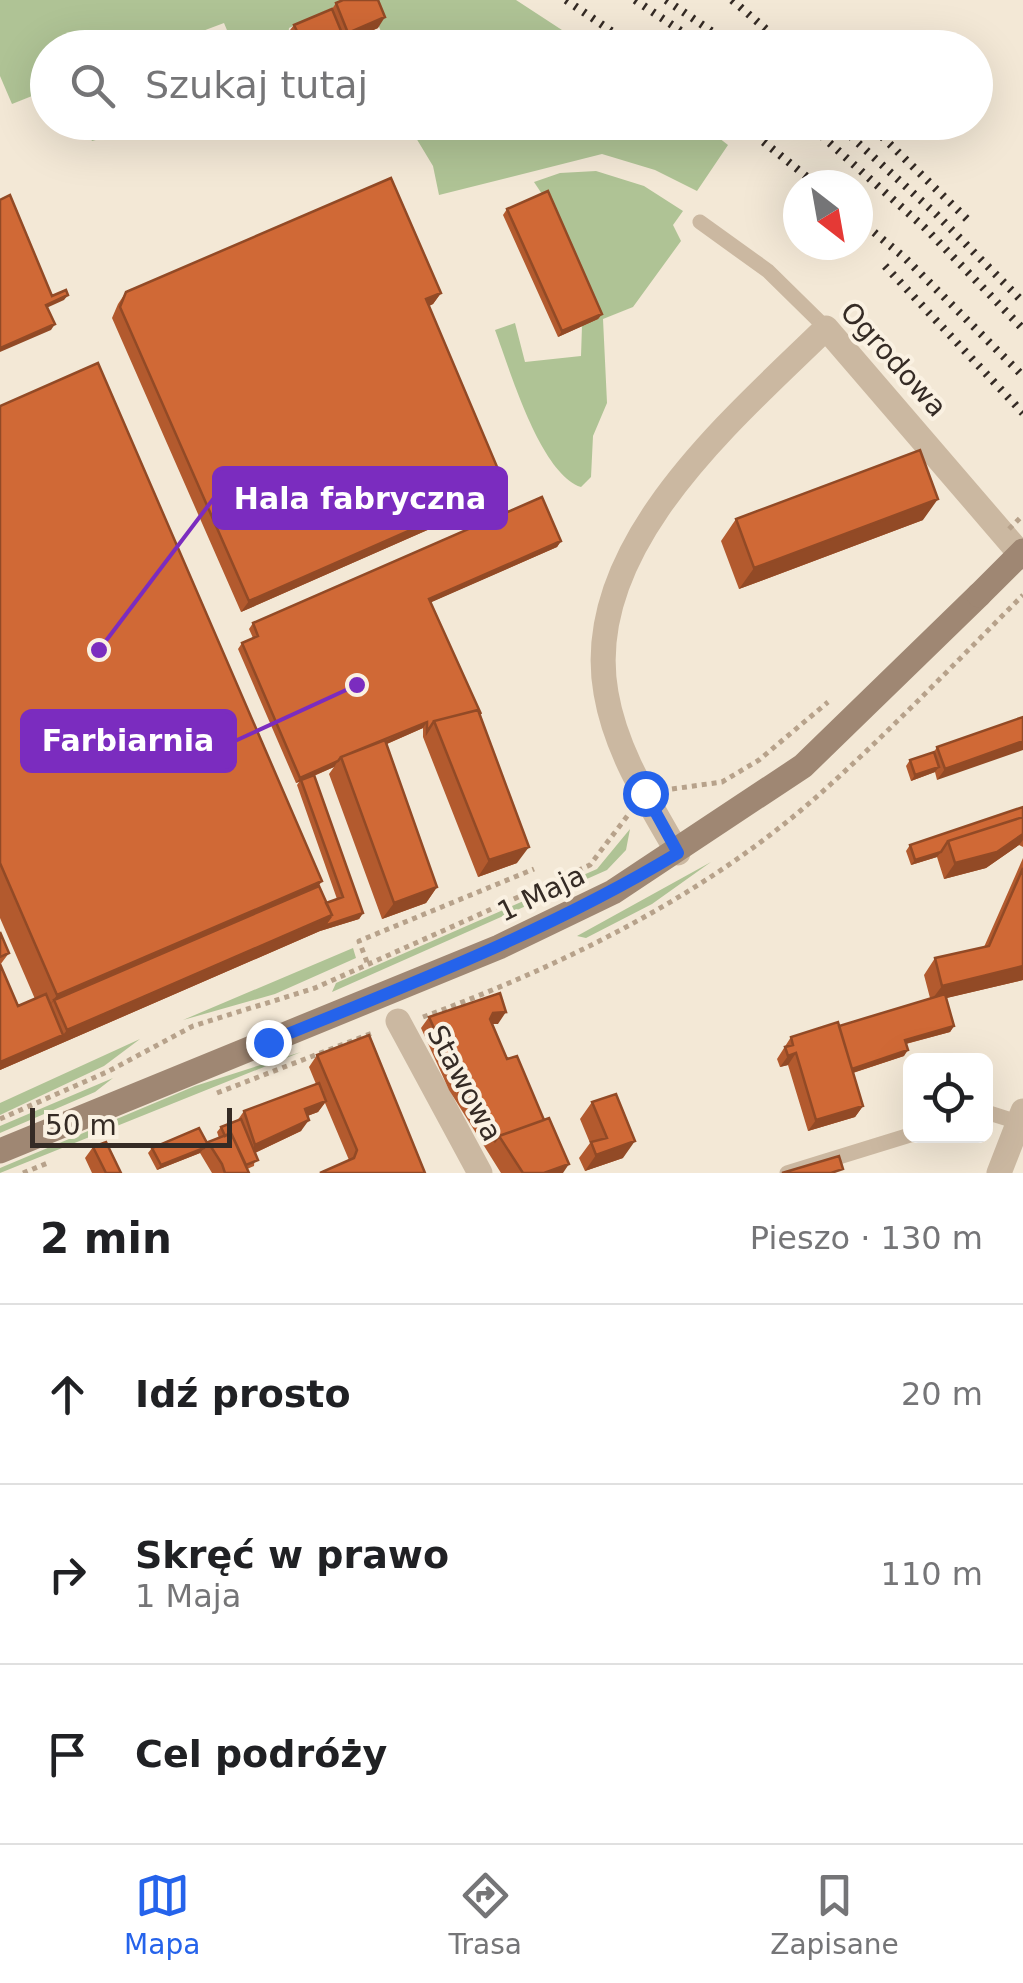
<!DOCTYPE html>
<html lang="pl">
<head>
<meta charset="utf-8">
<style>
  body { margin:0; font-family:"DejaVu Sans",sans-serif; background:#f6f6f6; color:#202124 }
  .controls { position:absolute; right:30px; bottom:30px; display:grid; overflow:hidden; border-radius:15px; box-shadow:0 10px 40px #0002 }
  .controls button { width:90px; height:90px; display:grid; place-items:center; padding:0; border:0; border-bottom:2px solid #e0e0e0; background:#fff; color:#202124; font:50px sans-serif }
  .compass { position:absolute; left:783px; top:170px; width:90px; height:90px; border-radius:50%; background:#fff; box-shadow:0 10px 40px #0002; rotate:149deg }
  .scale { position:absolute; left:30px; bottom:25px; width:202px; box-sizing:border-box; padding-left:10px; border:5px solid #352b25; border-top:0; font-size:28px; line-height:35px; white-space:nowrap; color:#352b25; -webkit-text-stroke:8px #faf1e2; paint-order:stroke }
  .stop { position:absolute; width:30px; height:30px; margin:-22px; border:8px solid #2563eb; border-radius:50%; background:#fff }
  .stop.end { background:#2563eb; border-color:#fff; box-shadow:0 2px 10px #0008 }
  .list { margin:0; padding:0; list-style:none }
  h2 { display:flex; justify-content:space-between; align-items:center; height:130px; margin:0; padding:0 40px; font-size:42px }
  h2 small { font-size:32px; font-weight:400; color:#757577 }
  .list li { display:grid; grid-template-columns:65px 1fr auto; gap:30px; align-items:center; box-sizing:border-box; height:180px; padding:0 40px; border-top:2px solid #e0e0e0 }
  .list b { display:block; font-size:38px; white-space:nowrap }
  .list p { margin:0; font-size:32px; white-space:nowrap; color:#757577 }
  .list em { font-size:32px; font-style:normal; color:#757577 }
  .icon { flex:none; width:55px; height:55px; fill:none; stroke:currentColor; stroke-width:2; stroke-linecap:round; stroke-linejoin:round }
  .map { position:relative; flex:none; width:1023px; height:1173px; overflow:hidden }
  .search { position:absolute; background:#fff; box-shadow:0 10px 40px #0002; left:30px; right:30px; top:30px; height:110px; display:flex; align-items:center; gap:25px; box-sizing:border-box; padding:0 35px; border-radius:55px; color:#757577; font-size:38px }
  .sheet { height:670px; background:#fff }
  nav { display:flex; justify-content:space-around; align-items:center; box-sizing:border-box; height:140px; border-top:2px solid #e0e0e0; background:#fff; font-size:28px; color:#757577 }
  nav a { display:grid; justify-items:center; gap:5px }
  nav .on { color:#2563eb }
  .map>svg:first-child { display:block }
  .green { fill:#afc395 }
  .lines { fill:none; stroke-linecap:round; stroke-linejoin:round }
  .path { stroke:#b7a28b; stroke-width:5; stroke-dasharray:5 5; stroke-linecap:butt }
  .lane { stroke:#cbb8a1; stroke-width:15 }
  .street { stroke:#cbb8a1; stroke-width:25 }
  .secondary { stroke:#9f8773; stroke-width:25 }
  .rail { stroke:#352b25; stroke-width:8; stroke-dasharray:2.5 8; stroke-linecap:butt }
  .path-bridge { stroke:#b7a28b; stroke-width:5; stroke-dasharray:5 5; stroke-linecap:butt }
  .secondary-bridge { stroke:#9f8773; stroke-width:25 }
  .wall { fill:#b35a2e }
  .shaded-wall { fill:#924a26 }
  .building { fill:#d06936; stroke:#924a26; stroke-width:2.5 }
  .route { stroke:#2563eb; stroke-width:12 }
  .labels { text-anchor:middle; stroke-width:8; stroke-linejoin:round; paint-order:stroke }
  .street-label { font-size:28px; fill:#352b25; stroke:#faf1e2 }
  .leader { fill:none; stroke:#7b2cbf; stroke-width:4 }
  .callout-dot { fill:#7b2cbf; stroke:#faf1e2; stroke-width:4 }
  .callout { fill:#7b2cbf; stroke:#7b2cbf; stroke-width:4 }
  .callout-label { font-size:30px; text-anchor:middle; font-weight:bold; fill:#fff }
</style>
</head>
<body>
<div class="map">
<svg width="1023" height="1173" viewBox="0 0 1023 1173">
  <rect width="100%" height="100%" fill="#f3e8d6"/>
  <!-- green -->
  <path class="green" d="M0 0H349L289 28 287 45 281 47H234L224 23 160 47 48 48 47 90 12 104 0 76Z
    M368 0H516L588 47 367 48 365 42 382 34Z
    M83 123H159L92 141Z
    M407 123H700L728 145 697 191 655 170 602 154 439 195 433 166Z
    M596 171 644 186 683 211 673 225 681 241 633 307 603 319 607 403 593 436 591 477 581 487C540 473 510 370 495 330L515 323 525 362 581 356 582 326 544 197 534 182 560 173Z
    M630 829 626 850 607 870 332 992 336 983 597 869Z
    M711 862 652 904 586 938 577 936Z
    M353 948 356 958 275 994 183 1020Z
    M140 1039 104 1066 0 1115V1103Z
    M301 1052 0 1173V1168L195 1086Z
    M113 1078 95 1092 0 1133V1126Z"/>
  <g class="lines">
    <!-- path -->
    <path class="path" d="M672 789 722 782 759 760 828 702
      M367 962 359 941 534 869
      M423 1017C570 963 716 890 832 783 898 723 960 658 1023 595
      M217 1093 375 1032
      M0 1119 109 1071 193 1026 315 988 590 865 628 815
      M23 1173 50 1162"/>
    <!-- lane -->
    <path class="lane" d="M700 222 768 271 826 328
      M986 1112 1018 1122
      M787 1173 910 1135"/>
    <!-- street -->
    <path class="street" d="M678 853C649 802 616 752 606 693 580 547 733 419 826 328L1023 557
      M398 1021 480 1173
      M999 1173 1023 1111"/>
    <!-- secondary -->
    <path class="secondary" d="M0 1151 499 947 613 892 803 766 979 595"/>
    <!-- rail -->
    <path class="rail" d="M566 0 636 48
      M635 0 706 48
      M666 0 736 48
      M732 0 788 48
      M739 122 817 185
      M806 122 925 228 1023 329
      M835 122 936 214 1023 302
      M867 122 968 220
      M858 219 905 258 1023 376
      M885 266 1023 413"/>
    <!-- path-bridge -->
    <path class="path-bridge" d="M1009 529 1023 515"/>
    <!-- secondary-bridge -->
    <path class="secondary-bridge" d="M979 595 1023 551"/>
  </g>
  <!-- wall -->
  <path class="wall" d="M336 3 378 28 332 48H298L290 30 294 25 332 9Z
    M507 209 602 314 598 319 558 337 503 215Z
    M126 292 441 293 433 304 429 306 498 499 241 612 112 318 118 304Z
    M0 406 319 886 326 903 337 899 297 785 299 782 296 783 238 649 242 643 253 638 249 629 253 623 561 541 557 547 431 602 480 715 517 863 478 877 423 737V728L387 744 437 887 426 903 382 919 329 774 334 767 314 776 363 913 359 919 320 931 0 1070V932L9 953 0 965 18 1006 35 999 0 918Z
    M736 519 923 520 739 589 721 541Z
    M1023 717 937 780 935 772 911 781 906 766 910 760 934 752 937 747Z
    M1023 807V847L1019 845 986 868 944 879 937 857 911 865 906 851 910 845Z
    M1023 858V980L946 998 954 1026 950 1032 906 1044 904 1056 853 1073 863 1106 855 1117 808 1131 788 1065 780 1067 777 1059 791 1037 839 1026 930 998 924 975 935 958 984 947Z
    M429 1017 498 1024H492L507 1059 563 1173H501L449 1090 421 1028Z
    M317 1055 425 1173 349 1160 325 1103 318 1112 307 1116 301 1131 255 1153 254 1166 247 1169 249 1173H212L200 1153 157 1170 148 1153 152 1148 207 1143 219 1138 217 1132 221 1127 237 1121 244 1111 316 1084 309 1067Z
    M592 1102 623 1158 585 1171 579 1158 590 1143 580 1119Z
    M93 1147 121 1173H92L85 1158Z"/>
  <!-- shaded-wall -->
  <path class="shaded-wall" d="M385 17 378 28 332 48H322L344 38 348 33Z
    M441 293 433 304 418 311 426 299Z
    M68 295 64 300 42 310 46 305Z
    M602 314 598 319 558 337 562 331Z
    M55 324 51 330 0 352V348Z
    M506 488 498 499 241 612 249 601Z
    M938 499 923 520 739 589 754 568Z
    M561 541 557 547 425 605 429 599Z
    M427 722 423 728 343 763 342 760Z
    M1023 741V750L937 780 945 769Z
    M338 761 334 767 296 783 300 778Z
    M939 767 935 772 911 781 915 775Z
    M1023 834V840L1019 845 986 868 944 879 955 863Z
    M529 847 517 863 478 877 489 860Z
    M941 852 937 857 911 865 915 860Z
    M322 881 307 902 54 1000 42 1016 57 995Z
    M437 887 426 903 382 919 394 903Z
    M363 913 359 919 320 931 0 1070V1062L63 1035 67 1030 332 915Z
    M1023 966V980L930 1002 942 986Z
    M506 1012 498 1024H486L493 1013Z
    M954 1026 950 1032 901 1045 905 1040Z
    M908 1050 904 1056 843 1076 847 1070Z
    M796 1053 788 1065 780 1067 788 1056Z
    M326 1101 318 1112 297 1120 305 1109Z
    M863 1106 855 1117 808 1131 816 1120Z
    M309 1120 301 1131 248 1156 255 1145Z
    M635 1141 623 1158 585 1171 596 1155Z
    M204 1148 200 1153 157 1170 161 1165Z
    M569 1164 563 1173H544Z"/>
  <!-- building -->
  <path class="building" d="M343 0H378L385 17 348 33 336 3Z
    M332 9 344 38 322 48H305L294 25Z
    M391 178 441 293 426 299 506 488 249 601 120 307 126 292Z
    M548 191 602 314 562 331 507 209Z
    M10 195 52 296 66 290 68 295 46 305 55 324 0 348V200Z
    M98 363 322 881 57 995 0 863V406Z
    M920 450 938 499 754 568 736 519Z
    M542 497 561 541 429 599 481 714 478 710 434 721 427 732V722L341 757 338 761 300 778 242 643 258 636 253 623Z
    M478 710 529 847 489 860 434 721Z
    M1023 717V741L945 769 937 747Z
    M385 740 437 887 394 903 341 757Z
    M934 752 939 767 915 775 910 760Z
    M314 775 363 913 324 926 332 915 326 903 343 897 301 780Z
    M1023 807V817L948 841 941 852 915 860 910 845Z
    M1023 817V834L997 852 955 863 948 841Z
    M1023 868V966L942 986 935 958 989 946Z
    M319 886 332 915 67 1030 54 1000Z
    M0 932 9 953 0 957Z
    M0 964 18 1006 46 994 63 1035 0 1062Z
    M500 993 506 1012 493 1013 490 1019 507 1059 517 1056 544 1120 499 1136 495 1141 457 1079 429 1017Z
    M945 994 954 1026 905 1040 908 1050 852 1069 839 1026Z
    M838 1022 863 1106 816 1120 796 1053 788 1056 785 1047 793 1045 791 1037Z
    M369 1035 425 1173H320L354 1158 357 1150 317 1055Z
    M319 1083 326 1101 305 1109 309 1120 255 1145 244 1111Z
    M616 1094 635 1141 596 1155 591 1142 607 1138 592 1102Z
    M549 1118 569 1164 544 1173H523L499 1136Z
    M241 1119 258 1160 246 1165 231 1133 225 1136 221 1127Z
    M199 1128 207 1143 204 1148 161 1165 152 1148Z
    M231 1133 249 1173H225L222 1164 208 1142Z
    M106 1142 121 1173H106L93 1147Z
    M839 1156 843 1169 831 1173H782Z"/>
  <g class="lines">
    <!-- route -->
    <path class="route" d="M268 1042C408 985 549 931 678 853L645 793"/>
  </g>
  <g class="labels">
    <!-- street labels -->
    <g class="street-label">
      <text transform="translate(894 359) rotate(48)" y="10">Ogrodowa</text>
      <text transform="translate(541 893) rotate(-26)" y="10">1 Maja</text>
      <text transform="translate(465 1083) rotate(62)" y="10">Stawowa</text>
    </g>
  </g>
  <!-- callouts -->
  <path class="leader" d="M99 650L214 498M357 685L235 741"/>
  <g class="callout-dot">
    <circle cx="99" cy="650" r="10"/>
    <circle cx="357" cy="685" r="10"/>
  </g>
  <g class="callout">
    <rect x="214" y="468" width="292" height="60" rx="10"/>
    <rect x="22" y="711" width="213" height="60" rx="10"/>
  </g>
  <g class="callout-label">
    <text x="360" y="509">Hala fabryczna</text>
    <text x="128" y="751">Farbiarnia</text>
  </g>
</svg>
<div class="controls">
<button><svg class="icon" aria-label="locate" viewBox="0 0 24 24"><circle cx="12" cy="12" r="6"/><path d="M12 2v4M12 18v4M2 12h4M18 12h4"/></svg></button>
</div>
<svg class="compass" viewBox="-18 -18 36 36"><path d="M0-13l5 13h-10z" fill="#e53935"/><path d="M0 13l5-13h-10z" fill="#757577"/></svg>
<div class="scale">50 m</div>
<div class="stop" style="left:645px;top:793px"></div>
<div class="stop end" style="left:268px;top:1042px"></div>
<div class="search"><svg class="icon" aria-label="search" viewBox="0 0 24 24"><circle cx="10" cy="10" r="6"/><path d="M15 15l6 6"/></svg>Szukaj tutaj</div>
</div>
<section class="sheet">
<h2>2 min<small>Pieszo · 130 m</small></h2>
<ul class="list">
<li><svg class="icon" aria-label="ahead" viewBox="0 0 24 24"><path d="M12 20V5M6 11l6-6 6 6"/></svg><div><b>Idź prosto</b></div><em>20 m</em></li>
<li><svg class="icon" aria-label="right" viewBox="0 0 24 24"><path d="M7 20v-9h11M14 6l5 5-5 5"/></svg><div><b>Skręć w prawo</b><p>1 Maja</p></div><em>110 m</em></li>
<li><svg class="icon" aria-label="arrive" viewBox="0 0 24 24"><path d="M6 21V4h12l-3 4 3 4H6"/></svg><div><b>Cel podróży</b></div></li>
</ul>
</section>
<nav>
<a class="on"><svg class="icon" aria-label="map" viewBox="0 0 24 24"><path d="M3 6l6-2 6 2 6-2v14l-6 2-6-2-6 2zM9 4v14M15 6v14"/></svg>Mapa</a>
<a><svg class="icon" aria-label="directions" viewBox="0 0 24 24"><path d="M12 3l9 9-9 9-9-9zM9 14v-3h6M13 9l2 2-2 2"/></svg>Trasa</a>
<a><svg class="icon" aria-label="saved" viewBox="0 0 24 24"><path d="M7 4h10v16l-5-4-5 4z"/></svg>Zapisane</a>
</nav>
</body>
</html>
